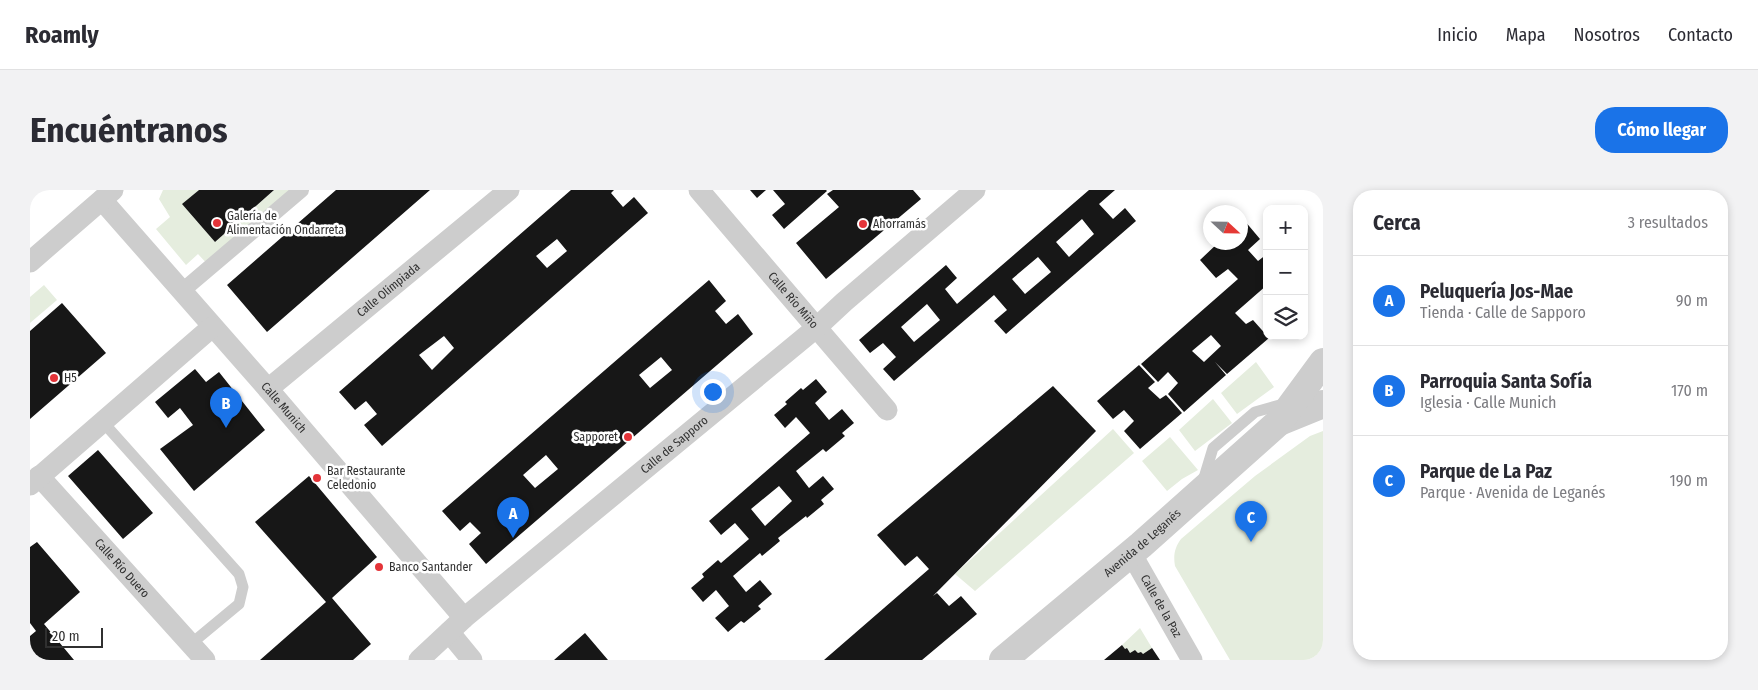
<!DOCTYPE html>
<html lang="es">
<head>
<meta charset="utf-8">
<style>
  body { margin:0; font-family:"Fira Sans Condensed",sans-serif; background:#f2f2f3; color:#2b2b33 }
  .controls { position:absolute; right:15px; top:15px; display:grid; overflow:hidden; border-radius:10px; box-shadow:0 2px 8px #0003 }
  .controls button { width:45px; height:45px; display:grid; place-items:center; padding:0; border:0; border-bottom:1px solid #e1e1e2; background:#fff; color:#2b2b33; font:25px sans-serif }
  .compass { position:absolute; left:1173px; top:15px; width:45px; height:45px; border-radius:50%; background:#fff; box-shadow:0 2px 8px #0003; rotate:112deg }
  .scale { position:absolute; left:15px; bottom:12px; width:58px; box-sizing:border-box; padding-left:5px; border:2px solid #303030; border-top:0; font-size:14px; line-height:18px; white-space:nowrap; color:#303030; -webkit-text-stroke:4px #fff; paint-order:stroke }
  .you { position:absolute; left:682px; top:201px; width:18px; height:18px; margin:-12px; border:4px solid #fff; border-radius:50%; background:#1a73e8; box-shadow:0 0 0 8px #1a73e833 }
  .badge { display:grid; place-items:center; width:32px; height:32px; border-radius:50%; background:#1a73e8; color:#fff; font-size:16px; font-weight:700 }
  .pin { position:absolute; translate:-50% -41px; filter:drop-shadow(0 1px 2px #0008) }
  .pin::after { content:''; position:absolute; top:26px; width:18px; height:15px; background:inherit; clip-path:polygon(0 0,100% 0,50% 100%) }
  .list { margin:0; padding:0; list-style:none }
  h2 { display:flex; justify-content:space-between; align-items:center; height:65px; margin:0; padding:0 20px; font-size:21px }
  h2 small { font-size:16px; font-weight:400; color:#7c7c81 }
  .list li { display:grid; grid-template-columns:32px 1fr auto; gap:15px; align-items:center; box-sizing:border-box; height:90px; padding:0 20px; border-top:1px solid #e1e1e2 }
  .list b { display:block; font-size:19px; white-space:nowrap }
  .list p { margin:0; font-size:16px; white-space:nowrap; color:#7c7c81 }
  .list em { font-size:16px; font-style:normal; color:#7c7c81 }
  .icon { flex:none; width:28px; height:28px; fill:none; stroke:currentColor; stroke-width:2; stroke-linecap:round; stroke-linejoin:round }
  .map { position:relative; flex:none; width:1293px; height:470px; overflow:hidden; border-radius:20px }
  header { display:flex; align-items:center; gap:30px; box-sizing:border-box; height:70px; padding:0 25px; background:#fff; border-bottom:1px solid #e1e1e2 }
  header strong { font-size:24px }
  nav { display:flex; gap:28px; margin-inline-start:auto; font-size:18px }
  .intro { display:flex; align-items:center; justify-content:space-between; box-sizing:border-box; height:120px; padding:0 30px }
  h1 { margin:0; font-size:35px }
  .button { padding:12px 22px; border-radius:20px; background:#1a73e8; color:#fff; font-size:18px; font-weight:700 }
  main { display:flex; gap:30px; padding:0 30px }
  aside { flex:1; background:#fff; border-radius:20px; box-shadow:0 2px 8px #0003 }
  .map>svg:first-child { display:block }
  .green { fill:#e5edde }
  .building { fill:#171717; fill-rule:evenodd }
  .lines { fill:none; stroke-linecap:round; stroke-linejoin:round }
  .service { stroke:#cdcdcd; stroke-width:11 }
  .pedestrian { stroke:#cdcdcd; stroke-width:16 }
  .minor { stroke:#cdcdcd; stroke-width:21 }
  .tertiary { stroke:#cdcdcd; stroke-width:28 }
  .poi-dot { fill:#e43439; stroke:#fff; stroke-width:2 }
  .labels { text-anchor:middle; stroke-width:5; stroke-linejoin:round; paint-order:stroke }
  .poi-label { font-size:12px; fill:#303030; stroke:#fff; text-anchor:start }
  .street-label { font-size:12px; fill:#303030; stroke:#fff }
</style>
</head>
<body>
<header>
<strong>Roamly</strong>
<nav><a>Inicio</a><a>Mapa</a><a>Nosotros</a><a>Contacto</a></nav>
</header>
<div class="intro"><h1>Encuéntranos</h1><a class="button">Cómo llegar</a></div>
<main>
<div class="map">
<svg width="1293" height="470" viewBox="0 0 1293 470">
  <rect width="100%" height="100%" fill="#fff"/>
  <!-- green -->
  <path class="green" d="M133 0H169L153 14 185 52 244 0H271L180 77 168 64 156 75 126 39 140 27 129 9Z
    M14 95 27 110 0 133V107Z
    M1226 172 1244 197 1207 224 1191 203Z
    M1183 209 1202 233 1165 261 1149 240Z
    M1083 239 1104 263 945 401 925 384Z
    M1293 241V470H1200L1145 376C1143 365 1145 357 1151 349L1225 286 1280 246Z
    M1140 247 1168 280 1152 289 1137 301 1112 271Z
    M1110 438 1122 458 1113 464 1111 462 1108 463 1105 460 1100 463 1097 458 1095 459 1092 455Z"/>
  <!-- building -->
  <path class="building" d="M169 0H244L185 52 152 14Z
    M306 0H400L237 142 197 95Z
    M541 0H584L581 3 593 17 604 7 618 23 352 256 334 235 347 224 336 211 325 220 309 202ZM527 49 537 61 517 78 506 66ZM414 146 424 158 402 180 389 165Z
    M720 0H736L727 8Z
    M743 0H796L797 1 754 39 742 25 755 14Z
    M803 0H883L891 9 796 89 766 53 809 17 797 4Z
    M1059 0H1085L1069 14 1083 29 1095 18 1106 31 976 144 964 131 977 120 964 105 864 191 853 179 866 167 853 153 840 163 829 150 916 75 927 88 915 99 927 114ZM1052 29 1064 44 1039 67 1026 52ZM1008 67 1021 82 995 104 982 89ZM897 114 910 130 884 152 871 137Z
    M1214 30 1230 49 1218 60 1228 71 1237 64V95L1205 123 1216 134 1223 130 1239 148 1197 184 1185 172 1196 185 1154 222 1138 204 1148 193 1138 182 1128 192 1111 174 1208 89 1198 79 1186 88 1170 70 1189 52H1210V34ZM1181 145 1191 156 1174 172 1162 161Z
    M679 90 696 111 685 121 696 134 708 124 723 144 456 374 439 354 451 343 440 332 430 341 412 321ZM631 167 642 180 620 198 609 185ZM516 265 528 279 505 298 493 285Z
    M32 113 76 163 0 229V141Z
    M1109 175 1125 192 1118 198 1130 209 1136 205 1152 223 1110 259 1094 241 1104 231 1094 220 1083 229 1067 211Z
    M165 179 176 192 189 182 235 240 164 301 130 259 163 235 150 218 138 228 125 212Z
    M786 189 797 202 785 213 799 230 812 219 824 233 812 243 815 246 796 262 793 259 766 281 779 298 793 286 804 299 791 310 794 314 777 328 776 326 748 348 750 351 732 366 730 363 703 386 716 402 730 390 742 404 728 416 731 419 714 433 711 431 698 442 685 428 699 416 686 400 673 412 661 398 674 387 672 384 688 370 691 373 719 349 705 333 691 345 679 331 780 243 766 227 755 238 744 225 757 214 755 212 771 198 773 200ZM749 296 762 311 735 336 721 319Z
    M1023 196 1066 241 903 406 907 403 919 416 931 406 947 424 892 470H794L899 379 887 366 875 376 847 345Z
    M68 260 123 323 93 349 38 286Z
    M279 286 347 367 302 408 341 454 323 470H230L296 412 225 332Z
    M7 352 50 402 14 434 44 470H0V446L6 441 0 433V357Z
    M555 443 578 470H524Z
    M1092 455 1095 459 1097 458 1100 463 1105 460 1108 463 1111 462 1113 464 1122 458 1130 470H1074Z"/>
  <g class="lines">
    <!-- service -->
    <path class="service" d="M72 231 209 384 213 397 209 414 162 453
      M1173 291 1183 258 1225 222 1257 213"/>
    <!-- pedestrian -->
    <path class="pedestrian" d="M151 102 271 0"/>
    <!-- minor -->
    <g class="minor">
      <path id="s1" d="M669 0 857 220"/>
      <path id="s2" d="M72 10 238 199 434 428"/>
      <path d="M0 72 83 0"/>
      <path id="s3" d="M238 199 479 0"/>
      <path id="s4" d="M9 286 175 470"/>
      <path d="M0 295 182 137"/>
      <path id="s5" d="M1101 363 1162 470"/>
      <path d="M419 442 442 470"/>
      <path id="s6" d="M389 470 434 428 786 138 814 112 945 0"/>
    </g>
    <!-- tertiary -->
    <g class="tertiary">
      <path d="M1249 232 1293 214"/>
      <path id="s7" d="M973 470 1111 355 1249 232 1293 172"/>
    </g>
  </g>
  <!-- markers -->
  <g class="poi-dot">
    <circle cx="187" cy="33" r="5"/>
    <circle cx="833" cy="34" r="5"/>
    <circle cx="24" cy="188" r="5"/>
    <circle cx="598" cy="247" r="5"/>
    <circle cx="287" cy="288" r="5"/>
    <circle cx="349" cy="377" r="5"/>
  </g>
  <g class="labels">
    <!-- poi labels -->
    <g class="poi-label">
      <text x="197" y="30">Galería de<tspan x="197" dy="14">Alimentación Ondarreta</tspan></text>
      <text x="843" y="38">Ahorramás</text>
      <text x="34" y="192">H5</text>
      <text x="588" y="251" text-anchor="end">Sapporet</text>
      <text x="297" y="285">Bar Restaurante<tspan x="297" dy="14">Celedonio</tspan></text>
      <text x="359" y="381">Banco Santander</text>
    </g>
    <!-- street labels -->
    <g class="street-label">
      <text dy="4" stroke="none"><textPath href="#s3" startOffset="156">Calle Olimpiada</textPath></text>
      <text dy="4" stroke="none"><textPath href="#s1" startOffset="145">Calle Río Miño</textPath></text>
      <text dy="4" stroke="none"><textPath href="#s2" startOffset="276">Calle Munich</textPath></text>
      <text dy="4" stroke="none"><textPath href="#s6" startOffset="334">Calle de Sapporo</textPath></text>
      <text dy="4" stroke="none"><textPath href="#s7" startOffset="182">Avenida de Leganés</textPath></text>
      <text dy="4" stroke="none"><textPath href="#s4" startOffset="124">Calle Río Duero</textPath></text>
      <text dy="4" stroke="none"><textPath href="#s5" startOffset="61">Calle de la Paz</textPath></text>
    </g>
  </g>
</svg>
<div class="controls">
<button>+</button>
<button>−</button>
<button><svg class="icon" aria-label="layers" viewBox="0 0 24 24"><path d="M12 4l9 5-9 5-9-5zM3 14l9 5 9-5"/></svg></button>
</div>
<svg class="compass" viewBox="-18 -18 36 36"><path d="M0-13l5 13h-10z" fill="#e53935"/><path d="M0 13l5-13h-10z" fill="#7c7c81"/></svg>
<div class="scale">20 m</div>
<div class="you"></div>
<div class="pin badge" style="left:483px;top:348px">A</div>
<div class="pin badge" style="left:196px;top:238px">B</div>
<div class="pin badge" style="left:1221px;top:352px">C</div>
</div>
<aside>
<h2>Cerca<small>3 resultados</small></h2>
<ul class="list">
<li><span class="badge">A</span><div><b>Peluquería Jos-Mae</b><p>Tienda · Calle de Sapporo</p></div><em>90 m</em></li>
<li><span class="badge">B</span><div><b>Parroquia Santa Sofía</b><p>Iglesia · Calle Munich</p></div><em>170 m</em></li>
<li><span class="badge">C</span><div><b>Parque de La Paz</b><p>Parque · Avenida de Leganés</p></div><em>190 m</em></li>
</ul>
</aside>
</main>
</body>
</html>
